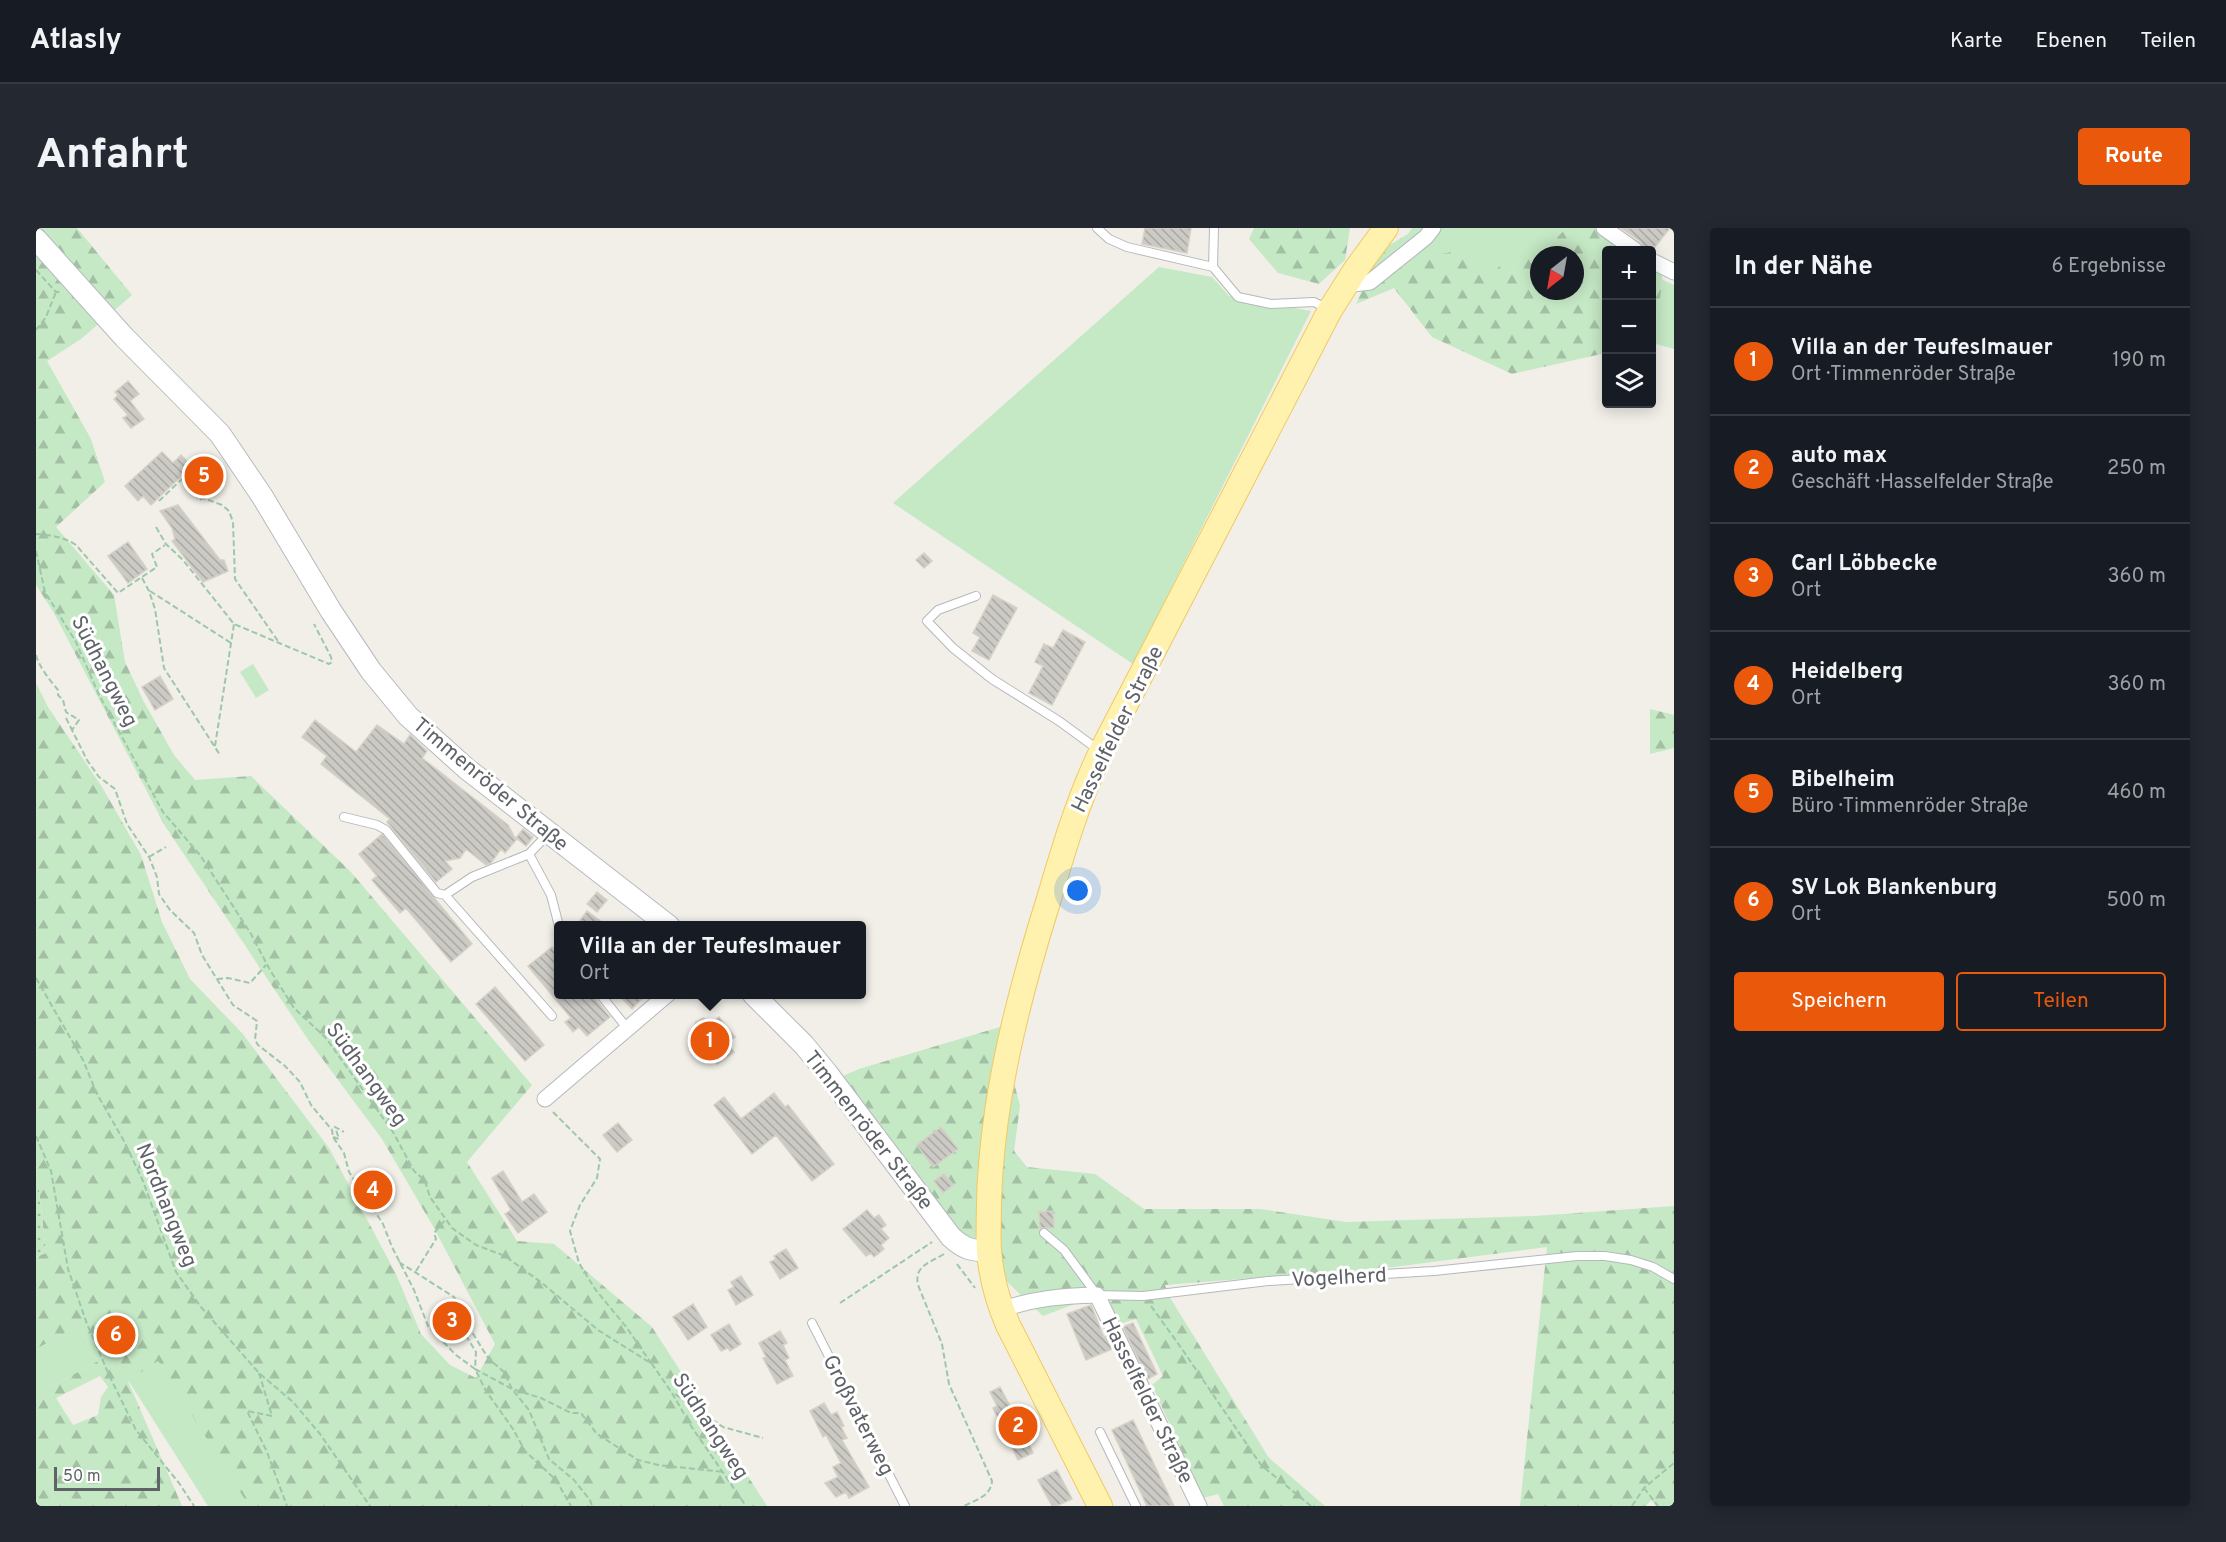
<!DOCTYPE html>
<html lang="de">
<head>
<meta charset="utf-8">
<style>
  body { margin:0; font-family:Overpass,sans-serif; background:#242831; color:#f1f3f6 }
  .controls { position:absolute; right:18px; top:18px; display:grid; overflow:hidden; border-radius:6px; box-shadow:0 3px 15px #0003 }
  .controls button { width:54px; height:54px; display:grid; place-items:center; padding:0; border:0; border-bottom:2px solid #363941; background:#171b24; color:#f1f3f6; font:30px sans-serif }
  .compass { position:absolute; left:1494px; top:18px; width:54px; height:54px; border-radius:50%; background:#171b24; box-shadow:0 3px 15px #0003; rotate:211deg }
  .scale { position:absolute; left:18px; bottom:15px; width:106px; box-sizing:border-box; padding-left:6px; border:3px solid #5f6368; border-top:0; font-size:16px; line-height:21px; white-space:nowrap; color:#5f6368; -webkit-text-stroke:4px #fff; paint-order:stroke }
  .you { position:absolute; left:1042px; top:663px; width:21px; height:21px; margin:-15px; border:4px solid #fff; border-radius:50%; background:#1a73e8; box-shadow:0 0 0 9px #1a73e833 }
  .badge { display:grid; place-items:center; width:39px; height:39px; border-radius:50%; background:#ea580c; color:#fff; font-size:20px; font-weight:700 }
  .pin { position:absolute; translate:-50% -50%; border:3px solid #fff; box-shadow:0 2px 6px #0006 }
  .popup { position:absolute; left:518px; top:693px; width:312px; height:78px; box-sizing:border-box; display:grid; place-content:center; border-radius:6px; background:#171b24; filter:drop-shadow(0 2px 4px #0005); font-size:20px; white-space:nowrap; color:#9ea1a6 }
  .popup b { font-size:22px; color:#f1f3f6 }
  .popup::after { content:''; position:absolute; left:50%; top:100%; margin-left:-12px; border:12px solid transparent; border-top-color:#171b24 }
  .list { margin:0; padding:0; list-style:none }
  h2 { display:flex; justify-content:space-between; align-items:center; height:78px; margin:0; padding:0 24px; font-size:26px }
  h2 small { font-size:20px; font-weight:400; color:#9ea1a6 }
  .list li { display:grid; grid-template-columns:39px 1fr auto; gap:18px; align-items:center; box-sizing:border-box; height:108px; padding:0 24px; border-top:2px solid #363941 }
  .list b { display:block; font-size:22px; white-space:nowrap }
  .list p { margin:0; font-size:20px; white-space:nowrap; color:#9ea1a6 }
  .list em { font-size:20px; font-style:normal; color:#9ea1a6 }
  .actions { display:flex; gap:12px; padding:18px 24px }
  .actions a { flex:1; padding:14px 0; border:2px solid #ea580c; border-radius:6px; text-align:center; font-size:21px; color:#ea580c }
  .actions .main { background:#ea580c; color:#fff }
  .icon { flex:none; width:33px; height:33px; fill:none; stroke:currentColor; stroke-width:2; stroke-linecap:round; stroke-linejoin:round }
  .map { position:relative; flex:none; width:1638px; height:1278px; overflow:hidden; border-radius:6px }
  header { display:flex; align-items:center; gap:36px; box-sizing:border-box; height:84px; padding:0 30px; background:#171b24; border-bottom:2px solid #363941 }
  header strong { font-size:28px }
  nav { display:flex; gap:33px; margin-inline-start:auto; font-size:21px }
  .intro { display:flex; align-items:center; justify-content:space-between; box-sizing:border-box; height:144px; padding:0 36px }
  h1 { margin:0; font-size:42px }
  .button { padding:15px 27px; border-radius:6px; background:#ea580c; color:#fff; font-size:21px; font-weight:700 }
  main { display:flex; gap:36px; padding:0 36px }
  aside { flex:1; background:#171b24; border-radius:6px; box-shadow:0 3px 15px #0003 }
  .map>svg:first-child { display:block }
  .green { fill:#c5e8c5 }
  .forest { fill:url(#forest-firs); fill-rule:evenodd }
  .park { fill:url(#park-dots) }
  .building { fill:url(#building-back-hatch); stroke:#d6d1c6; stroke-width:1.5 }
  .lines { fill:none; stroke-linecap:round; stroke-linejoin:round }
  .service-casing { stroke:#b5b8bc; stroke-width:10 }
  .minor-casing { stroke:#b5b8bc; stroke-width:17 }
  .secondary-casing { stroke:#b6babf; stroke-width:23 }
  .primary-casing { stroke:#f2c960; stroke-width:26 }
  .path { stroke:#9cc7a9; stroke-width:2; stroke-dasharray:6 3; stroke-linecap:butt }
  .service { stroke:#fff; stroke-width:8 }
  .minor { stroke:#fff; stroke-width:15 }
  .secondary { stroke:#fff; stroke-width:21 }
  .primary { stroke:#fff2af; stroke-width:24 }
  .labels { text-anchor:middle; stroke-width:6; stroke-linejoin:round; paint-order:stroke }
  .street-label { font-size:21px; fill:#5f6368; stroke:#fff }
</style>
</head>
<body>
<header>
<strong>Atlasly</strong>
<nav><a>Karte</a><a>Ebenen</a><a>Teilen</a></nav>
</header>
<div class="intro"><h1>Anfahrt</h1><a class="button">Route</a></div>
<main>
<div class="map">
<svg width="1638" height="1278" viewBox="0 0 1638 1278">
  <defs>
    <pattern id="forest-firs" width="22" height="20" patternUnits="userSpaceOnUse" patternTransform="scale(1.5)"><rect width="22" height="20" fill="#c5e8c5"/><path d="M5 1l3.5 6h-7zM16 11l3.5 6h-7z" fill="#a3c0a4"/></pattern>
    <pattern id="park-dots" width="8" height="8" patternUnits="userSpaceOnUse" patternTransform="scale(1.5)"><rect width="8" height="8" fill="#c5e8c5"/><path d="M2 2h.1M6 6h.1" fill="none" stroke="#a3c0a4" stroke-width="1.8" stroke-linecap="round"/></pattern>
    <pattern id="building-back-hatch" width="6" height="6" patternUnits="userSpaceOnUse" patternTransform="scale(1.5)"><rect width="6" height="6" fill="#cccac5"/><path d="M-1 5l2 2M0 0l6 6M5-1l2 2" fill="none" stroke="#a9a8a4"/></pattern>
  </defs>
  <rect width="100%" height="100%" fill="#f1efe8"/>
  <!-- green -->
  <path class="green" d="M1400 0H1530L1505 27H1503L1501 32 1457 45 1442 36 1433 25 1370 34Z
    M1123 39 1176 49 1193 68 1275 83 1097 436 857 275Z
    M1627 52 1638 57V121L1616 115Z
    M217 436 233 462 220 470 204 444Z
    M42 1098 62 1133 0 1167V1121Z
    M122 1133 176 1215 213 1278H172L92 1152Z"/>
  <!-- forest -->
  <path class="forest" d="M0 0H41L96 67 45 111 11 133 55 211 69 254 20 299 78 367 89 434 108 474 138 527 159 552 215 548 314 643 496 857 431 934 481 1013 518 1016 616 1099 731 1278H213L122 1133 92 1153 146 1278H0V1167L62 1133 42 1098 0 1121V1029L10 1025 0 936V455L12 479 66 559 105 627 126 694 154 751 206 805 293 920 360 1046 385 1106 414 1137 440 1150 459 1116 398 1000 346 911 273 813 129 598 18 385 0 357ZM64 1148 72 1159 65 1169 62 1187 37 1197 20 1170Z
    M1218 0H1314L1309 32 1283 56 1242 45 1213 11Z
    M1376 0H1399L1371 33 1425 22 1433 25 1442 36 1457 45 1475 26 1501 32 1503 30V63H1539V27H1505L1530 0H1563L1595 22H1570V125L1476 146 1396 109 1358 60 1320 76 1345 22 1372 6Z
    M1616 37 1624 43 1627 52 1616 115Z
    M1614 481 1638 487V520L1614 526Z
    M964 799 984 878 978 923 991 939 1059 946 1108 981H1224L1310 994 1499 988 1638 978V1278H1620L1615 1272 1610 1278H1484L1511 1019 1358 1039 1129 1057 1133 1068 1233 1230 1289 1278H1188L1182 1266 1167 1270 1116 1157 1127 1148 1100 1091 1083 1096 1072 1073 1052 1071 1007 1088 964 1047 908 986 807 848 823 841Z"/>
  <!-- park -->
  <path class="park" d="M0 936 10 1025 0 1029Z"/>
  <!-- building -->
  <path class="building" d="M1109 0H1155L1151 25 1106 16Z
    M1585 0H1634L1616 23 1609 22 1605 14Z
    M92 153 103 166 94 173 108 191 95 200 87 190 92 187 78 171 82 167 79 164Z
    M126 224 137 235 145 227 156 238 115 277 107 268 102 273 89 258Z
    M173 235 180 243 176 247 182 253 170 264 157 250Z
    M142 277 184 332H188L192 343 167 354 136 313 139 311 136 300 124 283Z
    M92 314 111 341 92 355 72 328Z
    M888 325 896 333 888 340 880 332Z
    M957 367 981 380 953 432 936 423 944 409 937 405Z
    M1027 402 1049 414 1016 477 993 465 1007 438 999 434 1008 416 1017 420Z
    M124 448 137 471 119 482 106 459Z
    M279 492 320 524 341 497 368 516 374 507 391 523 386 530 472 597 480 612 469 625 465 621 455 635 450 637 430 621 424 630 409 633 416 641 400 654 351 594 354 591 285 536 291 528 266 509Z
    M487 601 497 609 490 618 480 610Z
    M346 606 436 716 415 734 370 680 364 685 336 652 341 648 323 626Z
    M561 664 571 672 561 684 551 676Z
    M551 683 571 698H540Z
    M516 719 522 728V766H555L574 789 551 808 543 799 537 804 529 794 535 790 492 738Z
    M459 759 508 817 489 833 440 776Z
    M582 766H610L596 781Z
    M683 789 699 809 691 815 698 824 681 836 674 827 668 831 654 812 659 808 657 801 660 794 667 790 676 794Z
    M738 865 749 879 752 877 798 936 776 953 740 907 716 926 678 877 688 869 705 891Z
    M582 895 596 912 581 924 567 907Z
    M905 899 922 921 897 939 881 917Z
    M467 943 486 974 498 966 511 984 482 1005 469 986 475 982 456 950Z
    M908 946 917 957 907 965 898 953Z
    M831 982 838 990 843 987 850 997 845 1001 853 1010 845 1017 848 1021 838 1029 835 1025 830 1028 807 1001Z
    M1017 983 1018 1000H1004L1003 984Z
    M750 1021 762 1040 744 1051 734 1034 740 1031 738 1028Z
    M705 1048 717 1067 700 1077 692 1062 698 1059 695 1054Z
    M657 1076 671 1099 652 1112 637 1089Z
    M1055 1077 1068 1109 1070 1108 1076 1121 1050 1132 1031 1086Z
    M90 1088 101 1104 70 1125 59 1109Z
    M1097 1095 1121 1146 1112 1151 1087 1099Z
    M693 1096 705 1116 694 1123 692 1120 685 1123 675 1107Z
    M744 1103 751 1115 747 1117 753 1130 749 1132 757 1148 741 1156 727 1130 730 1129 723 1115Z
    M964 1159 982 1193 993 1187 1001 1202 989 1208 997 1225 982 1232 957 1180 961 1178 954 1164Z
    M788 1175 795 1187 801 1184 808 1198 805 1199 811 1210 806 1212 833 1259 813 1270 810 1264 800 1269 789 1255 802 1249 797 1239 805 1235 790 1207 787 1209 774 1183Z
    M1097 1192 1116 1232 1138 1278H1111L1076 1202Z
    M1021 1242 1036 1271 1021 1278H1016L1002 1252Z"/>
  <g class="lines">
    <!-- service casing -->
    <g class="service-casing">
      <path id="service" d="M1061 0 1073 11 1091 19 1177 39 1202 69 1235 76 1278 74 1290 80
        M1177 39 1178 0
        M940 368 902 382 891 393 917 420 956 451 1023 493 1064 523
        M308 589 341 597 350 602 401 665 409 667
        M512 606 493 626 436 649 409 667 516 788
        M493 626 515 667 523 698
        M564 766 591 800
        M1008 1005 1028 1022 1061 1067 1107 1068 1232 1053 1398 1043 1541 1028H1569L1595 1032 1617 1039 1638 1051
        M776 1095 869 1278
        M1064 1204 1100 1278"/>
    </g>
    <!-- minor casing -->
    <g class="minor-casing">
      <path id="minor" d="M1568 0 1599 22
        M1616 33 1638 44
        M1309 57 1334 54 1390 9 1397 0
        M509 871 632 766
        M965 1082C998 1070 1027 1068 1061 1067L1163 1278"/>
    </g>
    <!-- secondary casing -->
    <g class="secondary-casing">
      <path id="secondary" d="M0 11 88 109 184 206 226 268 295 383 335 443 372 488 431 541 633 698
        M717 766 768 817 791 845 915 1009C928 1021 936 1023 953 1023"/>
    </g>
    <!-- primary casing -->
    <g class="primary-casing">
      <path id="primary" d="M1064 1278 972 1097C962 1074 955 1049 953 1023 952 1006 953 989 953 973 956 871 982 770 1012 674 1027 623 1042 572 1065 524L1294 82 1320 41 1350 0"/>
    </g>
    <!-- path -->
    <path class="path" d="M0 42 20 64H24
      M0 102 10 89 20 64
      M159 238 147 250 163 272 167 270 186 277 193 283 197 294 199 351 244 416
      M123 273 147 250
      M120 299 130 316 147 332 198 396 293 436 296 434 295 429 278 396
      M0 306C15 307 28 309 40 317L82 365 121 339 116 326 129 317
      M0 323 9 364 40 414 63 467 127 584 164 627 215 706 234 742 258 780 290 810 357 904 378 943 389 953 394 969 416 1000 440 1017 469 1028 506 1055 562 1102 616 1136 636 1165 655 1198 710 1278
      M106 350 113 363 119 381 128 440 184 527
      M114 363 195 415
      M0 427C2 437 15 454 22 462V467L27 472 30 484 43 492 36 502 51 532 63 549 79 561 91 596 113 629 121 649 123 666 134 682 158 705 166 727 197 777 221 793 219 812 222 817 249 838 264 854 275 877 296 902 297 909 308 925 313 944 347 996 356 1019 378 1062 392 1098 420 1127 439 1141 450 1163 477 1201 489 1223 520 1252 535 1278
      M30 490 36 502
      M179 518 198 396
      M113 629 130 619
      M0 750 47 832 61 866 88 913 107 953 140 1044 165 1079 223 1145 257 1174 284 1206 334 1278
      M181 751 192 750 214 755 230 737
      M517 884 564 931 561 950 544 977 534 1003 543 1035 559 1061 591 1100 615 1135
      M0 908 15 943 32 1041 51 1096 74 1149 100 1202 143 1255 158 1278
      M297 909 303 911 299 899 308 904
      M908 1026C893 1035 878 1038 882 1057L906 1116 913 1156 956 1253C955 1268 940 1272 928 1278
      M363 1034 418 1069 426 1085 425 1093 436 1104 452 1130 468 1144 476 1161 493 1182 513 1231 538 1252 554 1272 556 1278
      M921 1036 939 1060
      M380 1043 400 1011 398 1005 410 991
      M804 1075 896 1014
      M1115 1078 1146 1121 1225 1237 1275 1278
      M413 1103 429 1106 440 1124 439 1141 476 1161 505 1170 535 1185H545L561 1206 602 1232 622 1237 688 1244
      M407 1114 412 1108 415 1099 425 1093
      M223 1145 236 1188 211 1183 231 1224 251 1278
      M639 1166 687 1199 727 1210
      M1608 1260 1622 1278
      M1596 1278 1608 1260 1638 1235"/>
    <!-- service -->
    <use href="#service" class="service"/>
    <!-- minor -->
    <use href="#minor" class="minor"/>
    <!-- secondary -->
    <use href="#secondary" class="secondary"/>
    <!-- primary -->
    <use href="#primary" class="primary"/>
  </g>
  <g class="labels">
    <!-- street labels -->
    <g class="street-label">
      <text transform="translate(69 443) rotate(63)" y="7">Südhangweg</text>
      <text transform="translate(1081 501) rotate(-64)" y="7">Hasselfelder Straße</text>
      <text transform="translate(455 556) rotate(40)" y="7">Timmenröder Straße</text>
      <text transform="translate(331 846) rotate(54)" y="7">Südhangweg</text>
      <text transform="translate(833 902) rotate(52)" y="7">Timmenröder Straße</text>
      <text transform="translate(131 977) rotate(68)" y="7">Nordhangweg</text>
      <text transform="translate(1303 1049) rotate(-3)" y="7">Vogelherd</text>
      <text transform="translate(1112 1172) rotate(64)" y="7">Hasselfelder Straße</text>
      <text transform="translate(823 1187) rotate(63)" y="7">Großvaterweg</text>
      <text transform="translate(675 1198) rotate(57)" y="7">Südhangweg</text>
    </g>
  </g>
</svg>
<div class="controls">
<button>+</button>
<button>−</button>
<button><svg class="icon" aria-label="layers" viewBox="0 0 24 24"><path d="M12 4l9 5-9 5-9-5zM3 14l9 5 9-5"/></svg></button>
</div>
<svg class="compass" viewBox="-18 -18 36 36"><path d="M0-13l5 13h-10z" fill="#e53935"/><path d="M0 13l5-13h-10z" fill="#9ea1a6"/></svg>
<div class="scale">50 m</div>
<div class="you"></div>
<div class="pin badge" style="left:674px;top:813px">1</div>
<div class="popup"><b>Villa an der Teufeslmauer</b>Ort</div>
<div class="pin badge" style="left:982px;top:1198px">2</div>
<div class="pin badge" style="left:416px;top:1093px">3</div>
<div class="pin badge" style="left:337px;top:962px">4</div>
<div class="pin badge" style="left:168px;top:248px">5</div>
<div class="pin badge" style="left:80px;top:1107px">6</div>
</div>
<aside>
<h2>In der Nähe<small>6 Ergebnisse</small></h2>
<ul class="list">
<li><span class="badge">1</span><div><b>Villa an der Teufeslmauer</b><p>Ort · Timmenröder Straße</p></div><em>190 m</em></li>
<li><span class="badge">2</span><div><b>auto max</b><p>Geschäft · Hasselfelder Straße</p></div><em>250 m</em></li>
<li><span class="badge">3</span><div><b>Carl Löbbecke</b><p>Ort</p></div><em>360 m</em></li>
<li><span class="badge">4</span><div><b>Heidelberg</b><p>Ort</p></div><em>360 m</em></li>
<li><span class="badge">5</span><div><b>Bibelheim</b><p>Büro · Timmenröder Straße</p></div><em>460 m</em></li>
<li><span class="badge">6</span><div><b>SV Lok Blankenburg</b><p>Ort</p></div><em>500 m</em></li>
</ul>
<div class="actions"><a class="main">Speichern</a><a>Teilen</a></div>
</aside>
</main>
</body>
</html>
